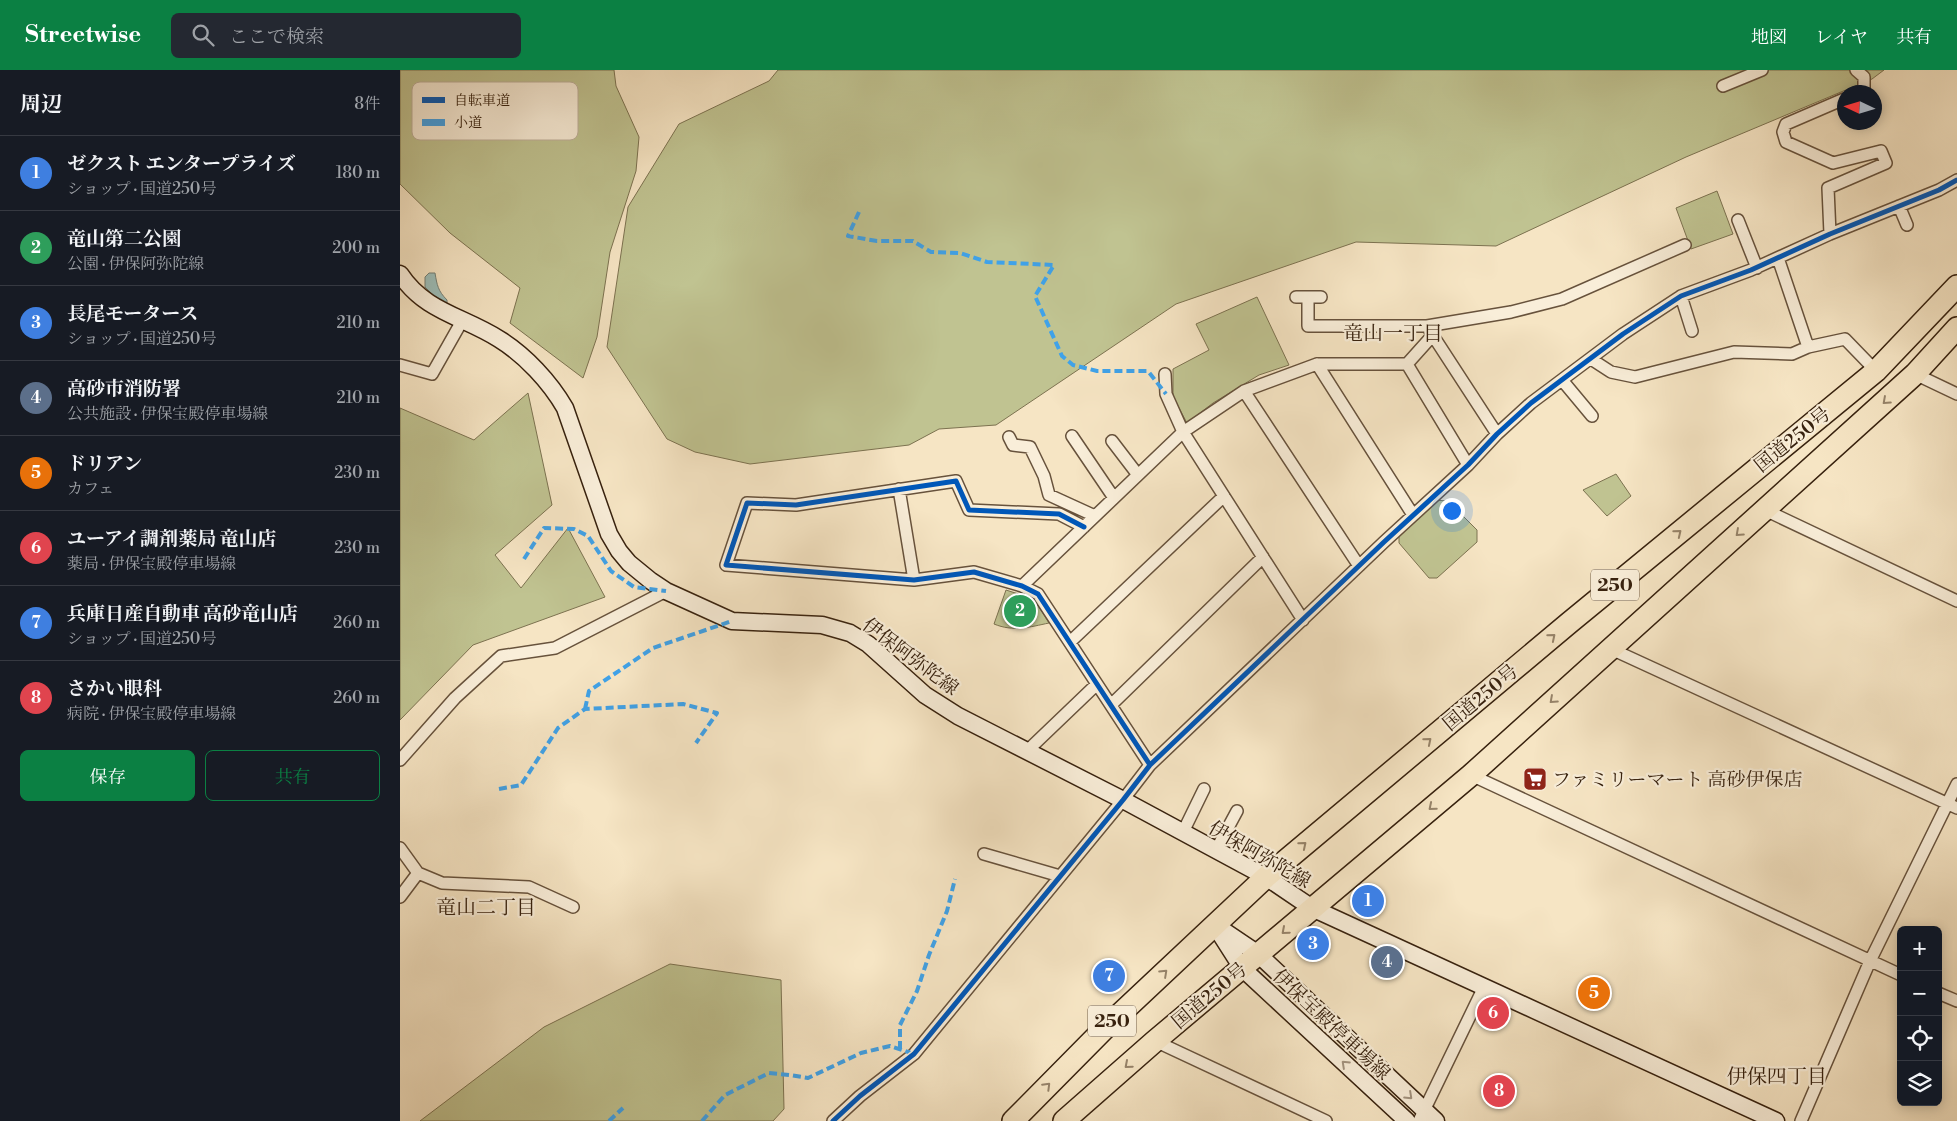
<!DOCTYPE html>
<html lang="ja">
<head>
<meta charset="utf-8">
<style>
  body { margin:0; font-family:"Libre Bodoni","Noto Serif JP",serif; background:#242831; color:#f1f3f6 }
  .controls { position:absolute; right:15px; bottom:15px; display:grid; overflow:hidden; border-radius:8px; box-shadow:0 2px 12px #0003 }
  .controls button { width:45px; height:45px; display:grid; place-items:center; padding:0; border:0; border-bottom:1px solid #363941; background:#171b24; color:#f1f3f6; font:25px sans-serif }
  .compass { position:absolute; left:1437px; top:15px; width:45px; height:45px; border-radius:50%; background:#171b24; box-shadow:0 2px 12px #0003; rotate:274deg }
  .you { position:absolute; left:1051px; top:440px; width:18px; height:18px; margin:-12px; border:4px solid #fff; border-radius:50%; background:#1a73e8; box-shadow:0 0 0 8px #1a73e833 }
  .badge { display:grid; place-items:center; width:32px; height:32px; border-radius:50%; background:#0b8043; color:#fff; font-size:16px; font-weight:700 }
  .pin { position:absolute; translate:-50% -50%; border:2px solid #fff; box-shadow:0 1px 5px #0006 }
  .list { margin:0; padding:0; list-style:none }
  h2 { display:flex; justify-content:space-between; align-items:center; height:65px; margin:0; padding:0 20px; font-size:21px }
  h2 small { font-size:16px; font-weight:400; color:#9ea1a6 }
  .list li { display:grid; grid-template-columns:32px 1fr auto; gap:15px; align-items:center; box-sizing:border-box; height:75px; padding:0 20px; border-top:1px solid #363941 }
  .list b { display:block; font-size:19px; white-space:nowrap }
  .list p { margin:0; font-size:16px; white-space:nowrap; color:#9ea1a6 }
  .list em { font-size:16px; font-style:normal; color:#9ea1a6 }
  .actions { display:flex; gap:10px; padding:15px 20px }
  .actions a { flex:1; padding:11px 0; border:1px solid #0b8043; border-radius:8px; text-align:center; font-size:18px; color:#0b8043 }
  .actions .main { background:#0b8043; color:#fff }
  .icon { flex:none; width:28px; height:28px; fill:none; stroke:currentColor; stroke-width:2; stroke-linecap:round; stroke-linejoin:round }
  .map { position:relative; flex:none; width:1557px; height:1051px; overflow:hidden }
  header { display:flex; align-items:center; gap:30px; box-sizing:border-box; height:70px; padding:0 25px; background:#0b8043; color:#fff }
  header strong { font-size:24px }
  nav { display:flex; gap:28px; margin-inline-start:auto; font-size:18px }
  .search { width:350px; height:45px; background:#242831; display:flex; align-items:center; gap:12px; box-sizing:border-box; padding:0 18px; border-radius:8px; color:#9ea1a6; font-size:19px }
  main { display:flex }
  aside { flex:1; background:#171b24 }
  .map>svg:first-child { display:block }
  .green { fill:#c0c391; stroke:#7c7250 }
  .water { fill:#9dbeb9; stroke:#747f75 }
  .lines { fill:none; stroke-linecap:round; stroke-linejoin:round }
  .street-casing { stroke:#67523c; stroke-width:14 }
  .secondary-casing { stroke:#37210e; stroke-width:19 }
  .highway-casing { stroke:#37210e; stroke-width:24 }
  .street { stroke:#f9eed9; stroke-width:11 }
  .secondary { stroke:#f9eed9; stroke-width:16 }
  .highway { stroke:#f6e5c4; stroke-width:21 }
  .quiet { stroke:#3fa2e9; stroke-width:4; stroke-dasharray:8 4; stroke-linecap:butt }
  .cycleway-casing { stroke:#f9eed9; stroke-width:8 }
  .cycleway { stroke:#0057b8; stroke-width:5 }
  .oneway { stroke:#968369 }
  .oneway2 { stroke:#a2927e }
  .labels { text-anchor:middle; stroke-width:4.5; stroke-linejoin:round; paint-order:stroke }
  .shield { fill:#f9eed9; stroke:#715e4b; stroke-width:1 }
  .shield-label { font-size:18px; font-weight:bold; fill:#37210e }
  .street-label { font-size:19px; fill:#37210e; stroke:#f9eed9 }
  .poi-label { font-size:19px; fill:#37210e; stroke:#f9eed9; text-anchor:start }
  .neighbourhood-label { font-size:20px; fill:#37210e; stroke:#f9eed9 }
  .key { fill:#f9eed9; stroke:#bfb09c; stroke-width:1 }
  .key-label { font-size:14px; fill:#37210e }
</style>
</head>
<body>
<header>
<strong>Streetwise</strong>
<div class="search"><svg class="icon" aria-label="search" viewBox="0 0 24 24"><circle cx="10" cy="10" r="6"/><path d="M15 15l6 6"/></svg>ここで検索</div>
<nav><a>地図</a><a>レイヤ</a><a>共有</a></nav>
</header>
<main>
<aside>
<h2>周辺<small>8件</small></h2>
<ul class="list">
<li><span class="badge" style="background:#3f7fe0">1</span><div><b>ゼクスト エンタープライズ</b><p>ショップ · 国道250号</p></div><em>180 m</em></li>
<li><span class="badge" style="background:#2e9e5b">2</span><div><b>竜山第二公園</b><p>公園 · 伊保阿弥陀線</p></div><em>200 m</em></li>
<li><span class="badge" style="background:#3f7fe0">3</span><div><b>長尾モータース</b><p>ショップ · 国道250号</p></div><em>210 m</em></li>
<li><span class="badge" style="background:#5c6f8a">4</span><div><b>高砂市消防署</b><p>公共施設 · 伊保宝殿停車場線</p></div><em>210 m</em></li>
<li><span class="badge" style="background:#e8710a">5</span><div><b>ドリアン</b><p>カフェ</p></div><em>230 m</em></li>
<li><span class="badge" style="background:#e0444e">6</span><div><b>ユーアイ調剤薬局 竜山店</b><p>薬局 · 伊保宝殿停車場線</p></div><em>230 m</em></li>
<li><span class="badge" style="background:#3f7fe0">7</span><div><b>兵庫日産自動車 高砂竜山店</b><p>ショップ · 国道250号</p></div><em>260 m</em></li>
<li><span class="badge" style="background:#e0444e">8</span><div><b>さかい眼科</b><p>病院 · 伊保宝殿停車場線</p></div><em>260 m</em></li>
</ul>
<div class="actions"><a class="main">保存</a><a>共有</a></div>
</aside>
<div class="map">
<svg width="1557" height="1051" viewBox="0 0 1557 1051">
  <rect width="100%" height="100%" fill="#f6e5c4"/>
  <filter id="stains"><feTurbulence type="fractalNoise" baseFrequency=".004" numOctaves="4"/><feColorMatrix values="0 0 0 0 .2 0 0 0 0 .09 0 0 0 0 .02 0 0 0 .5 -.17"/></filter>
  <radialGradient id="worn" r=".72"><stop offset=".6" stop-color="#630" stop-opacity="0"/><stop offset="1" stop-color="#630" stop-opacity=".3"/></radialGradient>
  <!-- green -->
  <path class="green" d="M0 0H214L216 16 239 67 236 101 210 182 197 267 183 308 110 253 120 218 50 163 0 114Z
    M378 0H1484L1472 9 1286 87 1096 176 956 172 776 234 596 355 539 359 509 375 350 394 295 382 267 369 207 277 228 137 279 54 369 11Z
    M1317 121 1333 164 1291 179 1276 138Z
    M857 227 889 295 859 305 813 333 787 353 773 327V299L809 280 796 254Z
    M128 323 152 435 95 485 121 518 168 458 205 527 73 575 0 650V338L74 370Z
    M1216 404 1231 426 1207 446 1183 420Z
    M1034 430 1048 431 1077 460V472L1037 508H1029L999 473V464Z
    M606 520 634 529 649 553C630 557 613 562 594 554Z
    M270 894 381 910 384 1039 373 1051H20L144 957Z"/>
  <!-- water -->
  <path class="water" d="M29 203H35C37 215 38 221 47 230V233L37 229 25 217V207Z"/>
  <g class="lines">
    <!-- street casing -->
    <g class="street-casing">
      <path id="street" d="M1456 0 1464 7V21L1461 22
        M1323 16 1362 0
        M1499 136 1507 155
        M1338 150 1357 198
        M1430 164 1428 118 1486 93 1481 81 1433 93 1386 72 1383 62 1386 54 1444 29
        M1378 188 1408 277
        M1281 226 1292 261
        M896 227H921
        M908 227V256H1027L1111 242 1162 229 1285 175
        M1030 261 1097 364
        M1191 289 1211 302 1235 307 1334 282 1392 284 1408 277 1445 269 1476 301
        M917 294 1013 445
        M1007 294 1068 395
        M0 295 32 304 62 251
        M765 304 766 324 783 362 903 550
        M1515 304 1557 324
        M1162 310 1192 346
        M844 321 959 496
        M672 366 714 428
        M609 367 613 375 630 377 644 406 649 425 695 446
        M712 371 738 405
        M499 419 514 510
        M1365 440 1557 531
        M684 457 659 444 569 440 556 411 396 435 347 433 326 495 514 510 574 502 622 516 638 524 750 695
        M622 516 783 362 844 321 917 294H1007L1033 265
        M670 572 824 426
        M1209 578 1557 738
        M711 635 863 487
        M626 682 697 614
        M0 690 55 628 101 586 155 578 266 521
        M1071 705 1501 905
        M783 762 804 719
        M0 778 18 803 42 813 129 817 173 837
        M816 780 837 741
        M584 784 660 806
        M0 827 18 803
        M1538 923 1557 931
        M755 971 926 1051
        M433 1051 460 1026 514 984 723 730 750 695 984 472 1068 395 1097 364 1131 333 1223 264 1281 226 1351 200 1430 164 1539 120 1557 110
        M1019 1051 1084 917
        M1401 1051 1470 891 1557 714"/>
    </g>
    <!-- secondary casing -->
    <g class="secondary-casing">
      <path id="secondary" d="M0 204C25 242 63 246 99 269 125 285 150 312 165 338L209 464 219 481 229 493 251 511 266 521 332 551 422 555 450 563 468 574 525 625 558 646 723 730 866 807 912 838 1376 1051
        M815 855 858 884 1036 1051
        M819 862 842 898 1007 1051"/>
    </g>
    <!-- highway casing -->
    <g class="highway-casing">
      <path id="highway" d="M613 1051 703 960 866 807 1169 553 1476 301 1557 216
        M664 1051 755 971 1071 705 1515 304 1557 258"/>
    </g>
    <!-- street -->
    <use href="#street" class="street"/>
    <!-- secondary -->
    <use href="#secondary" class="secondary"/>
    <!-- highway -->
    <use href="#highway" class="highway"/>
    <!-- quiet -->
    <path class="quiet" d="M459 142 448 166 477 171H513L531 182 560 183 587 192 654 195 635 226 662 286 673 295 697 301H748L766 324
      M124 489 144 458 174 459 188 466 211 501 234 517 266 521
      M185 639 189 621 253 578 332 551
      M99 719 121 715 158 658 185 639 283 634 317 643 296 673
      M500 979V955L517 921 529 885 547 841 555 809
      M209 1051 223 1038
      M302 1051 325 1025 369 1003 390 1005 408 1008 461 983 490 976 514 984"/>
    <!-- cycleway casing -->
    <g class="cycleway-casing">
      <path id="cycleway" d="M684 457 659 444 569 440 556 411 396 435 347 433 326 495 514 510 574 502 622 516 638 524 750 695
        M433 1051 460 1026 514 984 723 730 750 695 984 472 1068 395 1097 364 1131 333 1223 264 1281 226 1351 200 1430 164 1539 120 1557 110"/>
    </g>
    <!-- cycleway -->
    <use href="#cycleway" class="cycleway"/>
  </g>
  <!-- one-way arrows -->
  <defs><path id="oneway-chevron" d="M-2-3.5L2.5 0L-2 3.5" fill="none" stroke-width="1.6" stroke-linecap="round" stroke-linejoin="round" transform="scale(1.25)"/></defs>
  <g class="oneway">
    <use href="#oneway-chevron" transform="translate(1486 331) rotate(138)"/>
    <use href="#oneway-chevron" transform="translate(1278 463) rotate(-39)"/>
    <use href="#oneway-chevron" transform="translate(1339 463) rotate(138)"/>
    <use href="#oneway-chevron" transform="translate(1152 567) rotate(-40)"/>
    <use href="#oneway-chevron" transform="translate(1153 630) rotate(138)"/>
    <use href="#oneway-chevron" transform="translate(1028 671) rotate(-40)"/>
    <use href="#oneway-chevron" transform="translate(1032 737) rotate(140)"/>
    <use href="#oneway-chevron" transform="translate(903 775) rotate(-40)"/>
    <use href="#oneway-chevron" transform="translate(885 861) rotate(139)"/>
    <use href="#oneway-chevron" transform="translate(764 903) rotate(-43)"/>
    <use href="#oneway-chevron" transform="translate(728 995) rotate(139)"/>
    <use href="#oneway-chevron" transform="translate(647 1016) rotate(-45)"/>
  </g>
  <g class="oneway2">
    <use href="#oneway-chevron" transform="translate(945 994) rotate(-137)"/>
    <use href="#oneway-chevron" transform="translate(1009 1026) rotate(43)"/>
  </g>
  <!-- icons -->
  <defs>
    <g id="supermarket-square" transform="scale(1.25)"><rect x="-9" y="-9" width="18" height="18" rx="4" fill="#8f2418" stroke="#f9eed9"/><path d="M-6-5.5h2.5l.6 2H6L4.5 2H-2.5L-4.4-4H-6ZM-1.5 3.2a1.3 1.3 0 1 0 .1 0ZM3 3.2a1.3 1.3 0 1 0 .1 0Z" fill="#fff"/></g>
  </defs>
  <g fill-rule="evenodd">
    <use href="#supermarket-square" x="1135" y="709"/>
  </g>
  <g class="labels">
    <!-- shield labels -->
    <g class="shield">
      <rect x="1191" y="499.5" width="48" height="31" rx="4"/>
      <rect x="688" y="935.5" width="48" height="31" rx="4"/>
    </g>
    <g class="shield-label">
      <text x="1215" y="521">250</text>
      <text x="712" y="957">250</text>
    </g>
    <!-- street labels -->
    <g class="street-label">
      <text transform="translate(1392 369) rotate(-39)" y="7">国道250号</text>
      <text transform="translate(511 586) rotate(37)" y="7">伊保阿弥陀線</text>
      <text transform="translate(1080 627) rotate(-40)" y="7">国道250号</text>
      <text transform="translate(860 784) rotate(30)" y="7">伊保阿弥陀線</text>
      <text transform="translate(809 925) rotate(-40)" y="7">国道250号</text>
      <text transform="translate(932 954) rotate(43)" y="7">伊保宝殿停車場線</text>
    </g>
    <!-- poi labels -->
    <g class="poi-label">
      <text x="1152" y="716">ファミリーマート 高砂伊保店</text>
    </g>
    <!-- neighbourhood labels -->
    <g class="neighbourhood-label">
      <text x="993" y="270">竜山一丁目</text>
      <text x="86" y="844">竜山二丁目</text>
      <text x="1377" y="1013">伊保四丁目</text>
    </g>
  </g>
  <!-- legend -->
  <rect x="12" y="12" width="166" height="58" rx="8" class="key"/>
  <rect x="22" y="27" width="23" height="6" fill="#0057b8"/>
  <rect x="22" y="49" width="23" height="7" fill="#3fa2e9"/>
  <g class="key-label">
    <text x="54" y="35">自転車道</text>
    <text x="54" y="57">小道</text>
  </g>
  <rect width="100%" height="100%" filter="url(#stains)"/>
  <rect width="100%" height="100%" fill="url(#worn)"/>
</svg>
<div class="controls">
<button>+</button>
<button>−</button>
<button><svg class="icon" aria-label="locate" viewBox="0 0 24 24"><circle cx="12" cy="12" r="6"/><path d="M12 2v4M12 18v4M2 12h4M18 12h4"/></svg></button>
<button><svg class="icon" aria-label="layers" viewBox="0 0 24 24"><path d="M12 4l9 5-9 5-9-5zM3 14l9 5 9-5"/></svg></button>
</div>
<svg class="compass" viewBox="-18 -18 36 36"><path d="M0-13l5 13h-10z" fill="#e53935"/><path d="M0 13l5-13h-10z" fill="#9ea1a6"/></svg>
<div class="you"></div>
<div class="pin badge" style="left:968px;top:831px;background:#3f7fe0">1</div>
<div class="pin badge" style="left:620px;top:541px;background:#2e9e5b">2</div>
<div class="pin badge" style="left:913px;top:874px;background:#3f7fe0">3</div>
<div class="pin badge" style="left:987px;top:892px;background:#5c6f8a">4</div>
<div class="pin badge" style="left:1194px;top:923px;background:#e8710a">5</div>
<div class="pin badge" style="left:1093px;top:943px;background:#e0444e">6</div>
<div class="pin badge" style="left:709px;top:906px;background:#3f7fe0">7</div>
<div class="pin badge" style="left:1099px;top:1021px;background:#e0444e">8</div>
</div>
</main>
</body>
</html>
